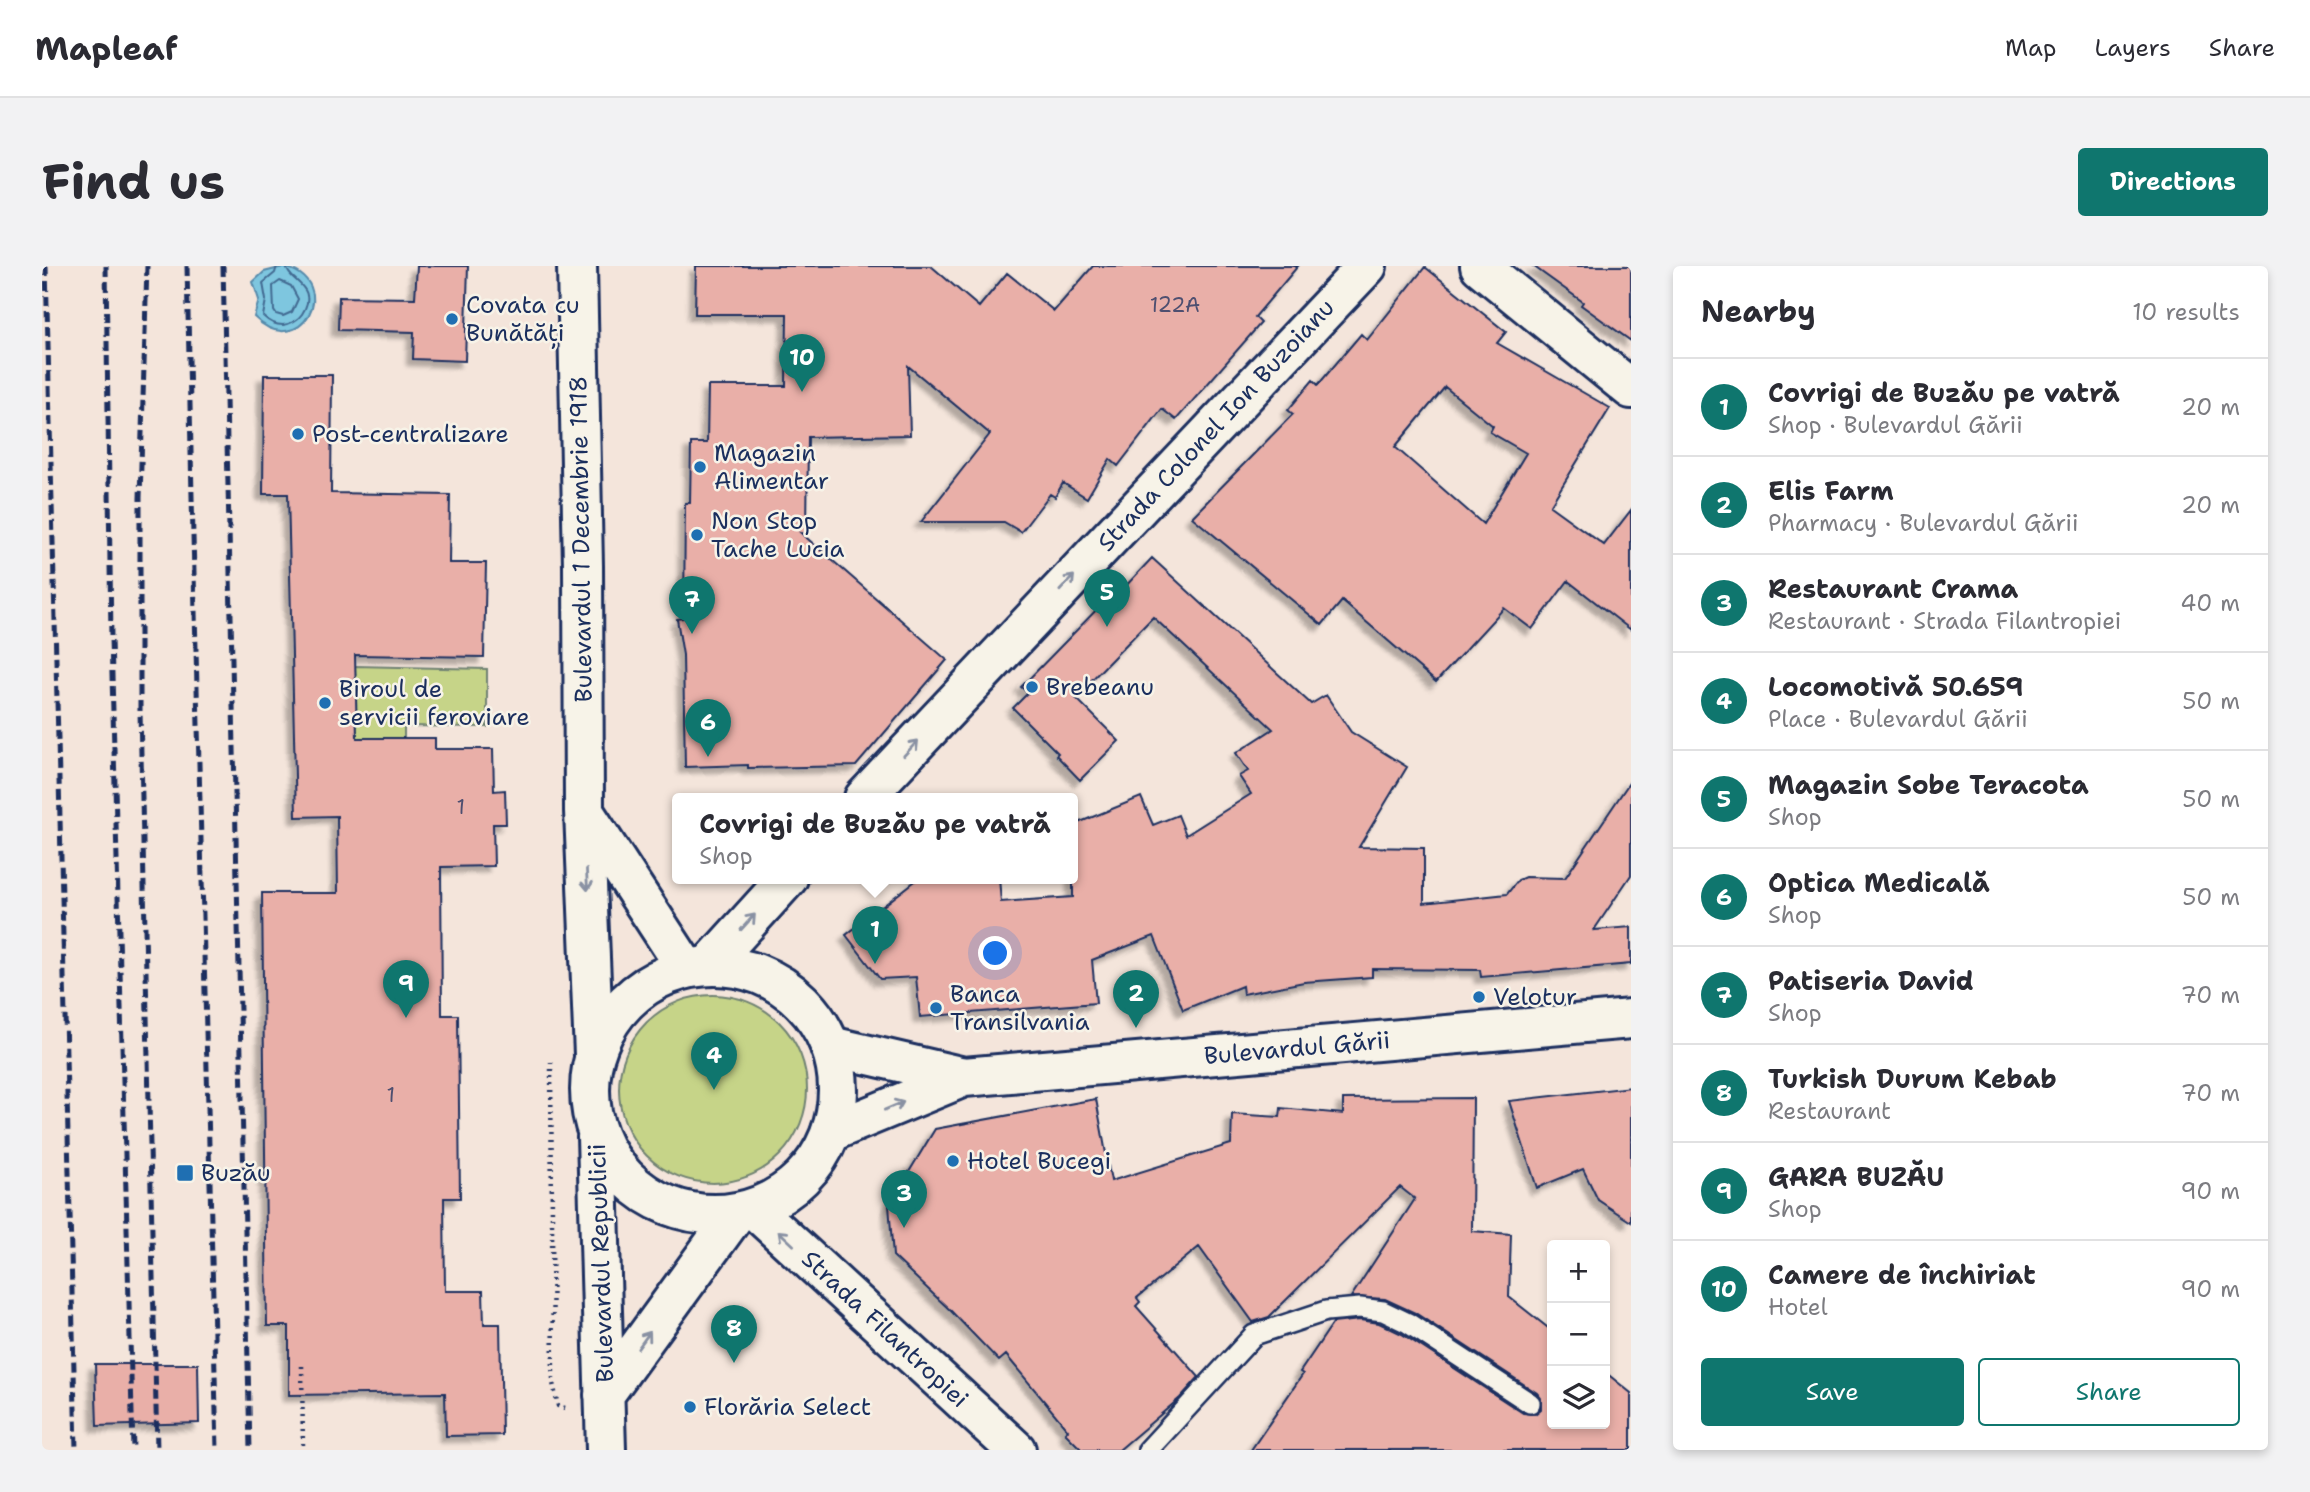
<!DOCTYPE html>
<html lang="en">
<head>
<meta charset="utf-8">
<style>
  body { margin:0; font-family:"Shantell Sans",sans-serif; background:#f2f2f3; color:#2b2b33 }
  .controls { position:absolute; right:21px; bottom:21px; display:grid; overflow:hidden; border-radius:7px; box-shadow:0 4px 10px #0003 }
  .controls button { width:63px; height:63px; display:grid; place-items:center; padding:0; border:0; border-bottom:2px solid #e1e1e2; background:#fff; color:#2b2b33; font:35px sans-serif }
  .you { position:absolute; left:954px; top:688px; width:24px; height:24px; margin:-18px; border:5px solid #fff; border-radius:50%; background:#1a73e8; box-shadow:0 0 0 10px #1a73e833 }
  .badge { display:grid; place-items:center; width:46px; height:46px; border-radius:50%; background:#0f766e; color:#fff; font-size:23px; font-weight:700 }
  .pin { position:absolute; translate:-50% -58px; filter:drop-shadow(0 2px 4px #0008) }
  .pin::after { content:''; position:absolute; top:37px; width:24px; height:21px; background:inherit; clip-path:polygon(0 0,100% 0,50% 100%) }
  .popup { position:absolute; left:630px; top:527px; width:406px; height:91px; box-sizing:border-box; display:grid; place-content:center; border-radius:7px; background:#fff; filter:drop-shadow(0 2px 5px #0005); font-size:23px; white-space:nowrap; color:#7c7c81 }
  .popup b { font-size:26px; color:#2b2b33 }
  .popup::after { content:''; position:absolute; left:50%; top:100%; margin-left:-14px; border:14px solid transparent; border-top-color:#fff }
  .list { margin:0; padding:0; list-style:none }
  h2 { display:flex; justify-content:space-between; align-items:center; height:91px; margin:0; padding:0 28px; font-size:30px }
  h2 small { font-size:23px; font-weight:400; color:#7c7c81 }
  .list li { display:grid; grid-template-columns:46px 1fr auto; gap:21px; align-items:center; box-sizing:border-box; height:98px; padding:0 28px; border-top:2px solid #e1e1e2 }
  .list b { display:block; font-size:26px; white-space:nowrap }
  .list p { margin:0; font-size:23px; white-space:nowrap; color:#7c7c81 }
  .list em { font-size:23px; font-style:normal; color:#7c7c81 }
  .actions { display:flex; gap:14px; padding:21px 28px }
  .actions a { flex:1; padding:16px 0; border:2px solid #0f766e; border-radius:7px; text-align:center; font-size:24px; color:#0f766e }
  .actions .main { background:#0f766e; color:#fff }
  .icon { flex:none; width:38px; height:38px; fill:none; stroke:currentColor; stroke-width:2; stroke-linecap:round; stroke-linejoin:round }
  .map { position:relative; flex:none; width:1589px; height:1184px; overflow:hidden; border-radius:7px }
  header { display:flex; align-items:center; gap:42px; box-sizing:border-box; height:98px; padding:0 35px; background:#fff; border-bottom:2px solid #e1e1e2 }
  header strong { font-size:33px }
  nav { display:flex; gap:38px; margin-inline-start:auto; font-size:24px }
  .intro { display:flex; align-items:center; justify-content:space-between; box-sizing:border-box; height:168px; padding:0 42px }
  h1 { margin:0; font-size:49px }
  .button { padding:18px 32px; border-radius:7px; background:#0f766e; color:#fff; font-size:24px; font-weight:700 }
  main { display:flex; gap:42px; padding:0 42px }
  aside { flex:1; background:#fff; border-radius:7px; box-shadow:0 4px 10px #0003 }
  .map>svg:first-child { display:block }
  .green { fill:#c6d488; stroke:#708273; stroke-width:2 }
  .water { fill:#7ec6df; stroke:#568aab; stroke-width:2 }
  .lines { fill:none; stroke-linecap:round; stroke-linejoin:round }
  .shore { stroke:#436b92; stroke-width:2 }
  .building { fill:#e9afa8; stroke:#1b2f5e; stroke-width:2; fill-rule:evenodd; filter:url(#shadow) }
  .service-casing { stroke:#1b2f5e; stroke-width:24 }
  .minor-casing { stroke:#1b2f5e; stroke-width:44 }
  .tertiary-casing { stroke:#1b2f5e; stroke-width:44 }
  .secondary-casing { stroke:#1b2f5e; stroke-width:44 }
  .path { stroke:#1b2f5e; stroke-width:4.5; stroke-dasharray:2 5; stroke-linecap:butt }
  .service { stroke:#f7f3e8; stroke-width:19 }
  .minor { stroke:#f7f3e8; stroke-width:38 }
  .tertiary { stroke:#f7f3e8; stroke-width:38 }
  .secondary { stroke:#f7f3e8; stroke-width:38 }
  .rail { stroke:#1b2f5e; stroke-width:5; stroke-dasharray:10 5; stroke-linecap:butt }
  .oneway { stroke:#8991a3 }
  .poi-dot { fill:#1f6fb2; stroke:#f7f3e8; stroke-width:2.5 }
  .labels { text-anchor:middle; stroke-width:5; stroke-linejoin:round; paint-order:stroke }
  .number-label { font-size:21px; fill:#4e4f70 }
  .poi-label { font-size:24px; fill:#1b2f5e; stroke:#f7f3e8; text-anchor:start }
  .street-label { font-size:24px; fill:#1b2f5e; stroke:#f7f3e8 }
</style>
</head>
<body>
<header>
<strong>Mapleaf</strong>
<nav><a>Map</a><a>Layers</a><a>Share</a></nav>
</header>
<div class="intro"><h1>Find us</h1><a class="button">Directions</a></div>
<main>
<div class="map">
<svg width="1589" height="1184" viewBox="0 0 1589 1184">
  <defs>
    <filter id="shadow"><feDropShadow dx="-6" dy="6" stdDeviation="2" flood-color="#0004"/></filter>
  </defs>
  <rect width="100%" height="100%" fill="#f4e5db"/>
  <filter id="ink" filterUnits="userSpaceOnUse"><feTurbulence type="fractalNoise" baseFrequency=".0143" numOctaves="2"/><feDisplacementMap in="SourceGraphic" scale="14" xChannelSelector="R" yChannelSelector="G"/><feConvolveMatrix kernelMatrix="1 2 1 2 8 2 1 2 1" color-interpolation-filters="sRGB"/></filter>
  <g filter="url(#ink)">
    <!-- green -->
    <path class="green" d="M313 400 445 403V461L362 460V474L315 473Z
      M577 823a94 94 0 1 1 188 0a94 94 0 1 1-188 0Z"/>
    <!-- water -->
    <path class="water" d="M241 1C302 14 259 98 212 51L217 34 211 16 222 6Z"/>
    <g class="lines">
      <!-- shore -->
      <path class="shore" d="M235 0 233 7 221 17 224 34 221 50C226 55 233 59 241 59 248 58 256 54 260 48 278 20 246 16 244 0
        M238 15 249 20 256 33 250 46 241 50 234 48 232 45 231 20Z"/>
    </g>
    <!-- building -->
    <path class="building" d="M375 0H426L423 95 371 93 372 66 296 64 297 31 373 32Z
      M654 0H889L937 41 965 7 1012 45 1051 0H1256L1213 51 1219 57 1134 154 1120 143 1076 200 1068 193 1045 232 1021 217 1013 231 1008 228 979 266 962 256H879L948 168 866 100 868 169 766 171 765 268 759 267 905 394 814 500 706 502V499L643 501 641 389 635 353 642 352 643 237H648L649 177H665L666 120H744L745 48H653Z
      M1491 0H1589V75L1539 39 1541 36Z
      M1383 1 1464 66 1455 77 1568 142 1508 240 1562 279 1589 244V364L1526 315 1490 363 1462 342 1394 416 1300 335 1280 359 1150 251 1251 148 1246 144 1271 114 1276 119 1319 68 1325 74ZM1403 121 1451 160 1448 166 1484 187 1441 258 1353 181Z
      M222 109H290L289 227 408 229 407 297H444L442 391 313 389 315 472H393V483H451L452 525 463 524 464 558H451L452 600 399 601 400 749H416L418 932H402L403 1025H441L442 1058H458L460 1169 404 1170 403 1127 247 1129V1060H225L220 627H296L295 550 254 551 246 228H221Z
      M1110 292 1269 438 1284 429 1309 466 1365 501 1317 581 1382 582V637L1465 628 1476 614 1483 611 1523 612 1589 514V609L1552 664 1589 661V698L1439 711 1438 704 1330 703V711L1262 716 1201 728 1200 720 1141 744 1112 670 1050 694 1054 737 878 751 874 711 838 713 804 669 877 612H957L959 636 1031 631V559L1099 531 1111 559 1136 549 1144 569 1209 528 1197 510 1206 505 1194 487 1231 463 1111 351 1033 431 1077 475 1038 514 1014 489 1016 487 971 442 986 427 979 421 1063 335 1066 339Z
      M1589 821V956L1556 934 1541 903 1495 922 1467 835Z
      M1431 832 1430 965 1469 968 1467 1031 1510 1065V1158H1563V1106L1589 1127V1184H1209L1261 1108 1258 1106 1291 1057 1318 1054 1337 1057 1360 1068 1481 1147 1493 1148 1499 1143V1132L1495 1127 1373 1047 1343 1033 1309 1031 1373 933 1358 921 1227 1051 1211 1056 1157 981 1095 1032 1098 1036 1094 1040 1157 1111 1138 1132 1077 1184H1040L1023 1167 1026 1164 964 1089 957 1095 909 1045 851 990 847 939 893 863 1054 833 1069 915 1189 878 1190 848 1238 851 1239 842 1301 848V833Z
      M53 1098H156L157 1157 55 1160Z"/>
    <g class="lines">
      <!-- service casing -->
      <g class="service-casing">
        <path id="service" d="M1106 1184 1212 1069 1284 1045 1318 1042 1341 1045 1366 1057 1488 1137"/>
      </g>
      <!-- minor casing -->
      <g class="minor-casing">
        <path id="minor" d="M1438 0 1589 123
          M712 943 974 1184"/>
      </g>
      <!-- tertiary casing -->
      <g class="tertiary-casing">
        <path id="tertiary" d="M822 532 1325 0
          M667 699 746 612
          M788 780 922 811
          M789 866 922 811 1589 753"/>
      </g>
      <!-- secondary casing -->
      <g class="secondary-casing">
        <path id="secondary" d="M535 0 541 300 542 545 552 789
          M543 547 644 702
          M548 824a124 124 0 1 1 248 0a124 124 0 1 1-248 0Z
          M555 871 564 1184
          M562 1129 695 946"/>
      </g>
      <!-- path -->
      <path class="path" d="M509 796 511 1117 516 1140 523 1142
        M260 1100 261 1184"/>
      <!-- service -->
      <use href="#service" class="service"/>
      <!-- minor -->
      <use href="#minor" class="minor"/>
      <!-- tertiary -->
      <use href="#tertiary" class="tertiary"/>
      <!-- secondary -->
      <use href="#secondary" class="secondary"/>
      <!-- rail -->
      <path class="rail" d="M4 0 34 1184
        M64 0 69 372 91 1184
        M105 0 98 232V445L115 1184
        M145 0 150 231 175 1184
        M181 0 208 1184"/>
    </g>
    <!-- one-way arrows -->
    <defs><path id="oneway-shaft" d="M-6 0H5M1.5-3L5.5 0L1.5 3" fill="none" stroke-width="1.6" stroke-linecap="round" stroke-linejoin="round" transform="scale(1.75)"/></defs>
    <g class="oneway">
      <use href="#oneway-shaft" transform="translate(1025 317) rotate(-47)"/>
      <use href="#oneway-shaft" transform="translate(869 482) rotate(-47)"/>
      <use href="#oneway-shaft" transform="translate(545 614) rotate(87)"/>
      <use href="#oneway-shaft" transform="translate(706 656) rotate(-48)"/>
      <use href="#oneway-shaft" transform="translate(852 840) rotate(-23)"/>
      <use href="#oneway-shaft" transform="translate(744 972) rotate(-137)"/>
      <use href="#oneway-shaft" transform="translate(602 1074) rotate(-54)"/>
    </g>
  </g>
  <!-- markers -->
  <g class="poi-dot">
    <circle cx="410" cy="53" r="7"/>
    <circle cx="256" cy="168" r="7"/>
    <circle cx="658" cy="201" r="7"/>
    <circle cx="655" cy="269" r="7"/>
    <circle cx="990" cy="421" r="7"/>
    <circle cx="283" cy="437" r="7"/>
    <circle cx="1437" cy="731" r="7"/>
    <circle cx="894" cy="742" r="7"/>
    <circle cx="911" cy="895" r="7"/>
    <rect x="134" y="898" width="18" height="18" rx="3.5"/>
    <circle cx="648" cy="1141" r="7"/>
  </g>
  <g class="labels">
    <!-- number labels -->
    <g class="number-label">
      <text x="1133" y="46">122A</text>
      <text x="419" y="548">1</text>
      <text x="349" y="836">1</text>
    </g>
    <!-- poi labels -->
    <g class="poi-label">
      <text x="424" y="47">Covata cu<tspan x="424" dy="28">Bunătăți</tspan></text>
      <text x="270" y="176">Post-centralizare</text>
      <text x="672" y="195">Magazin<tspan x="672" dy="28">Alimentar</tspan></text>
      <text x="669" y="263">Non Stop<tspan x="669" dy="28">Tache Lucia</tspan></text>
      <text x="1004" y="429">Brebeanu</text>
      <text x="297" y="431">Biroul de<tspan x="297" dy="28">servicii feroviare</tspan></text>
      <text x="908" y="736">Banca<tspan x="908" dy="28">Transilvania</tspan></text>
      <text x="1451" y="739">Velotur</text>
      <text x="925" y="903">Hotel Bucegi</text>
      <text x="159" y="915">Buzău</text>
      <text x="662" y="1149">Florăria Select</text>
    </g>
    <!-- street labels -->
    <g class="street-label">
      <text transform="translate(1174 159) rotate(-47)" y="8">Strada Colonel Ion Buzoianu</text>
      <text transform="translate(539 273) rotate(-91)" y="8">Bulevardul 1 Decembrie 1918</text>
      <text transform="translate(1255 782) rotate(-5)" y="8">Bulevardul Gării</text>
      <text transform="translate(559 997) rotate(-92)" y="8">Bulevardul Republicii</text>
      <text transform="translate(843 1063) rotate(43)" y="8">Strada Filantropiei</text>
    </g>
  </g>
</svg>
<div class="controls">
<button>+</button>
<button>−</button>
<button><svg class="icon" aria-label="layers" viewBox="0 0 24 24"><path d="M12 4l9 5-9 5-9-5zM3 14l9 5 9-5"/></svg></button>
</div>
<div class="you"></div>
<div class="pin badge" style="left:833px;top:698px">1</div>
<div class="popup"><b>Covrigi de Buzău pe vatră</b>Shop</div>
<div class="pin badge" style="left:1094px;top:762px">2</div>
<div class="pin badge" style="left:862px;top:962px">3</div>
<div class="pin badge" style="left:672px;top:824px">4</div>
<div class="pin badge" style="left:1065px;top:361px">5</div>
<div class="pin badge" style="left:666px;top:491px">6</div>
<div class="pin badge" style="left:650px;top:368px">7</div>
<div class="pin badge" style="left:692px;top:1097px">8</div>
<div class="pin badge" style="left:364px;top:752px">9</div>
<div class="pin badge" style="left:760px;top:126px">10</div>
</div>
<aside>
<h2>Nearby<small>10 results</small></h2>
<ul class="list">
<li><span class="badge">1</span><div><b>Covrigi de Buzău pe vatră</b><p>Shop · Bulevardul Gării</p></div><em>20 m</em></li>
<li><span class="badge">2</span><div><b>Elis Farm</b><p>Pharmacy · Bulevardul Gării</p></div><em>20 m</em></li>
<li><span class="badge">3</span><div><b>Restaurant Crama</b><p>Restaurant · Strada Filantropiei</p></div><em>40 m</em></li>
<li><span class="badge">4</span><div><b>Locomotivă 50.659</b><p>Place · Bulevardul Gării</p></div><em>50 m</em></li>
<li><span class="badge">5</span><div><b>Magazin Sobe Teracota</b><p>Shop</p></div><em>50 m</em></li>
<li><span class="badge">6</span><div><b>Optica Medicală</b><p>Shop</p></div><em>50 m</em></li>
<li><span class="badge">7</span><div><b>Patiseria David</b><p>Shop</p></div><em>70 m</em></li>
<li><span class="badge">8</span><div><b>Turkish Durum Kebab</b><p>Restaurant</p></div><em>70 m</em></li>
<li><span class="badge">9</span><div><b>GARA BUZĂU</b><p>Shop</p></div><em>90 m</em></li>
<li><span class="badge">10</span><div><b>Camere de închiriat</b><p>Hotel</p></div><em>90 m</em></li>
</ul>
<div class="actions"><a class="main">Save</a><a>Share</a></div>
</aside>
</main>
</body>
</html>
